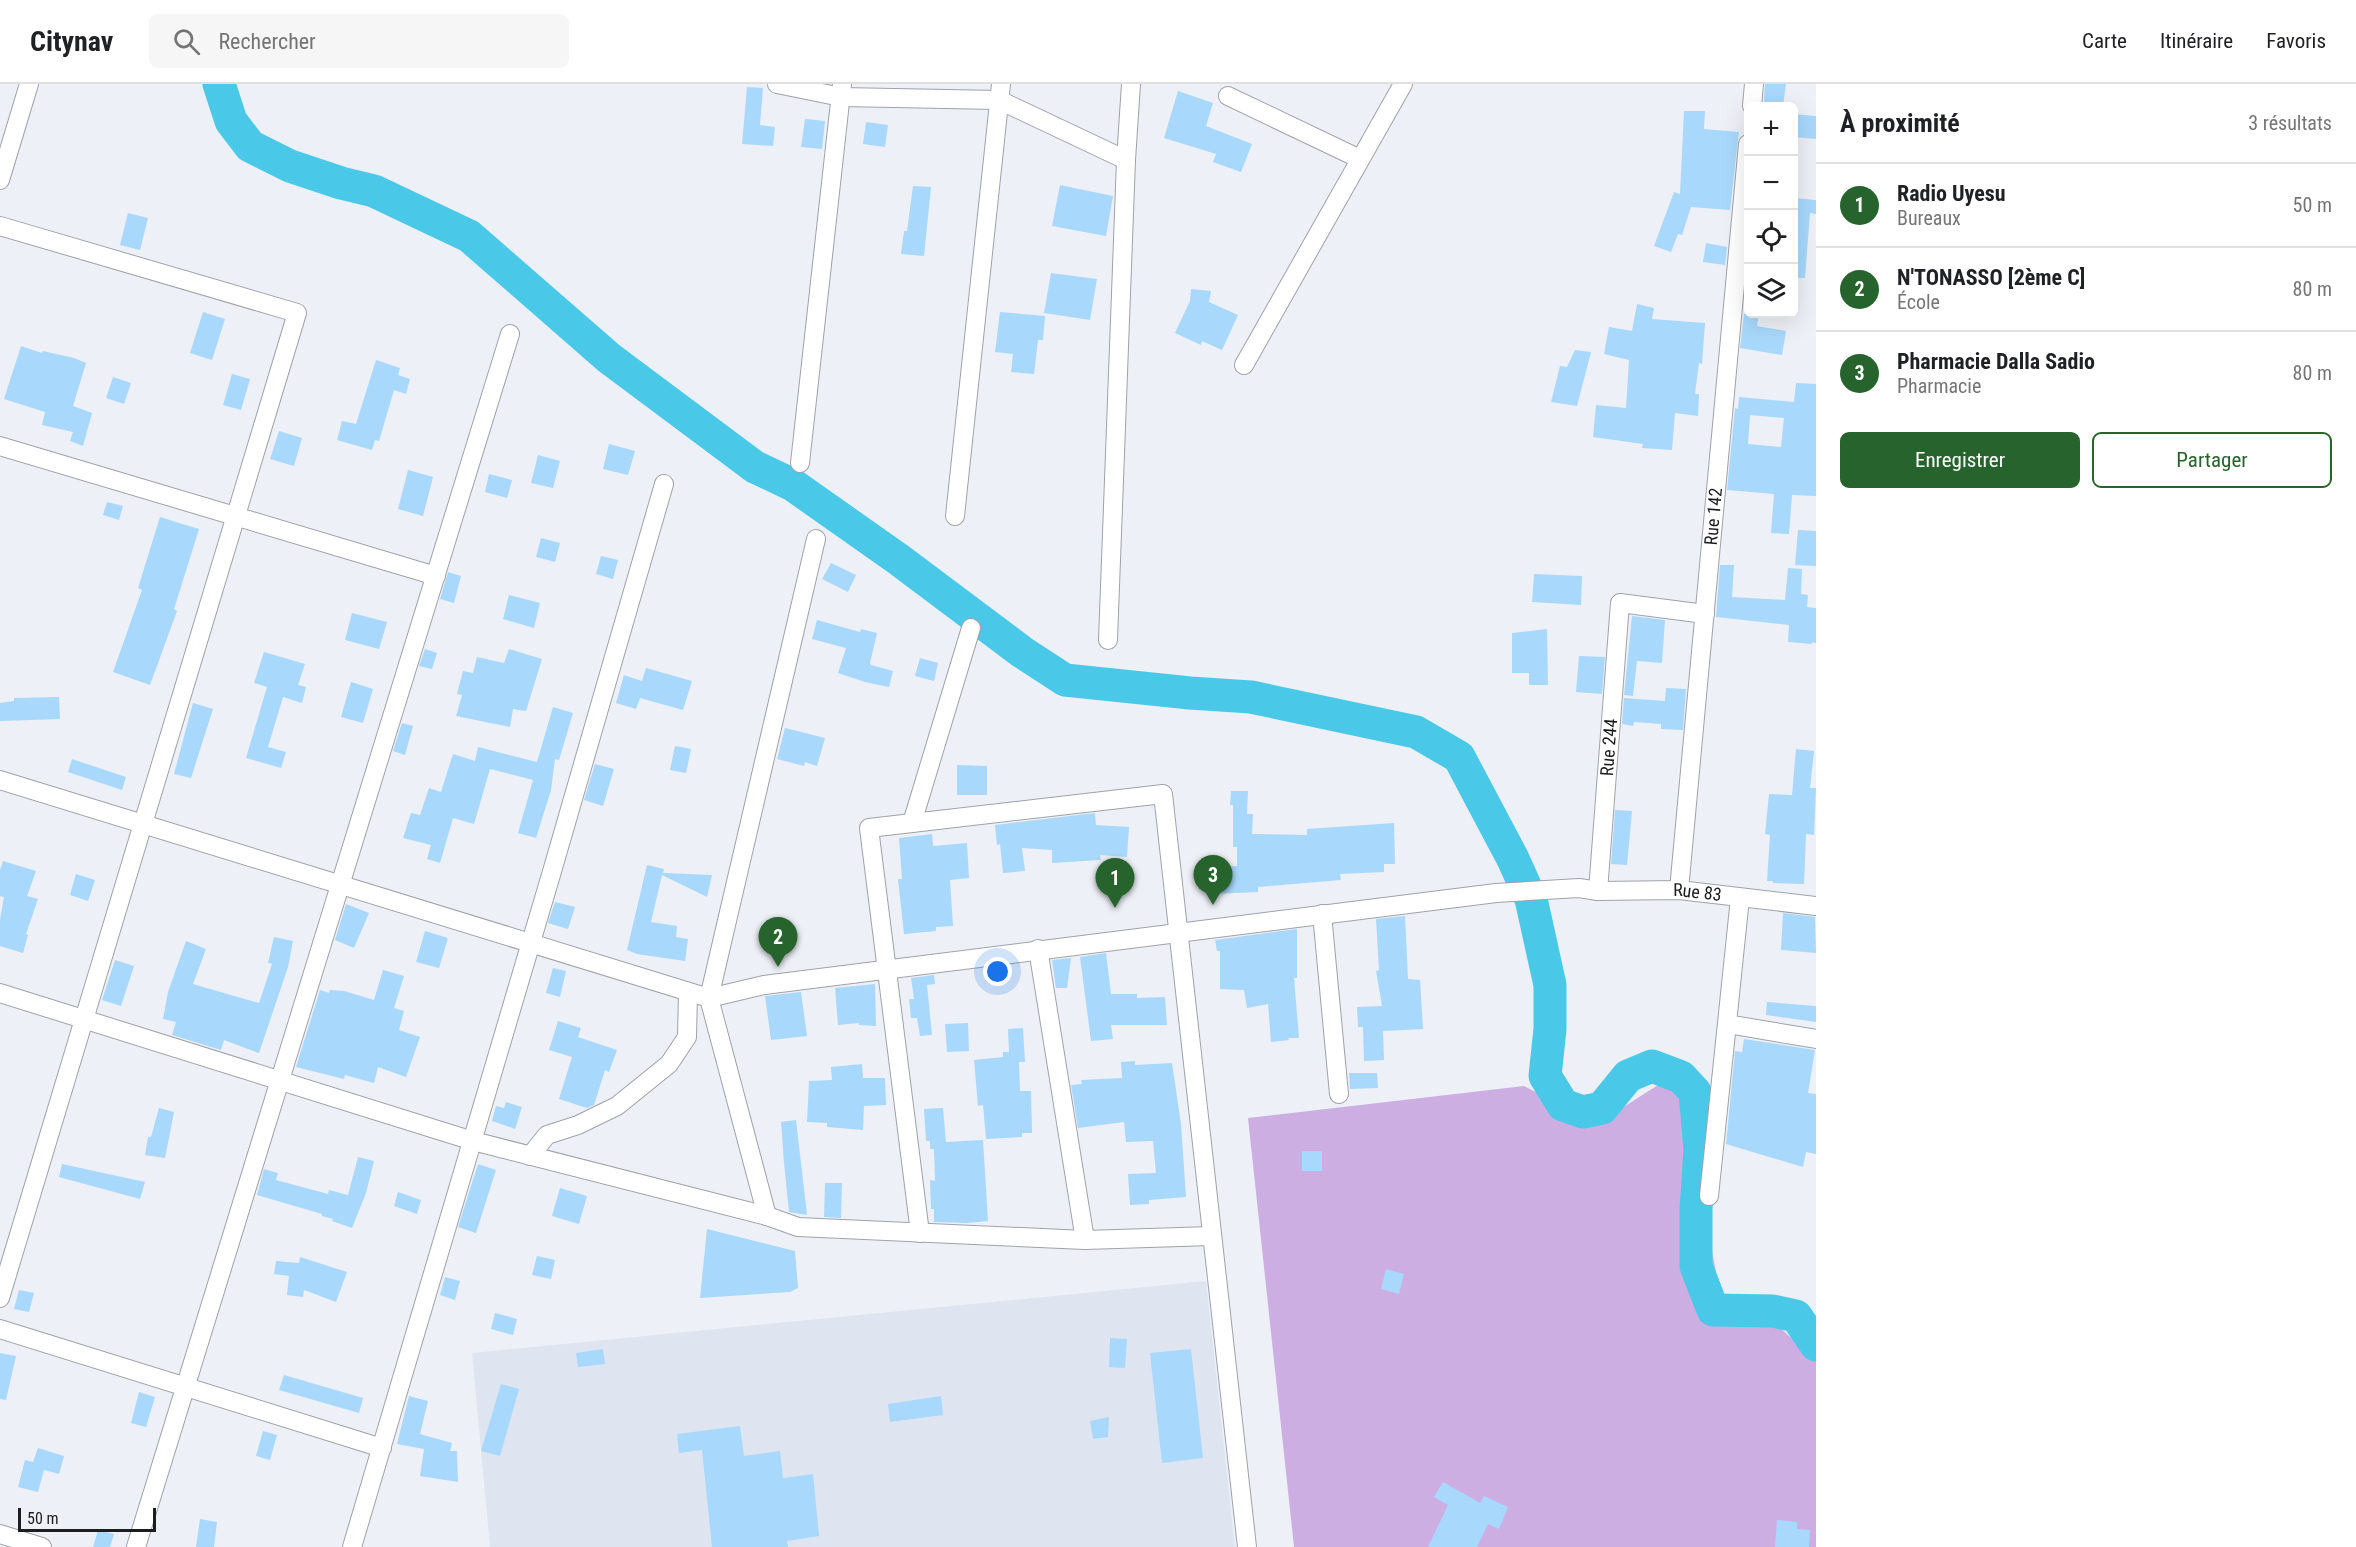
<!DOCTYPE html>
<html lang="fr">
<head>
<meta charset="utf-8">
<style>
  body { margin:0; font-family:"Roboto Condensed",sans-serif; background:#f6f6f6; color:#202124 }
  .controls { position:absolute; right:18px; top:18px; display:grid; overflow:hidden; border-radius:9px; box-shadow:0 6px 24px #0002 }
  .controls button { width:54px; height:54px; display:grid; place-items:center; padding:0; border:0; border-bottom:2px solid #e0e0e0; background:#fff; color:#202124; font:30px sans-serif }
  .scale { position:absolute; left:18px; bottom:15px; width:138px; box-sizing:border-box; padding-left:6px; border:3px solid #1c1d1f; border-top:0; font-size:16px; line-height:21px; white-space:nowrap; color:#1c1d1f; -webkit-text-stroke:4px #edf0f6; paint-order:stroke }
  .you { position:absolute; left:998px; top:888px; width:21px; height:21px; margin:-15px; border:4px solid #fff; border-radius:50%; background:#1a73e8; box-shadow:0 0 0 9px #1a73e833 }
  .badge { display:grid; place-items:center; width:39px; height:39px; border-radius:50%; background:#27642d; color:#fff; font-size:20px; font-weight:700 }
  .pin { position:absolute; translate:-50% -50px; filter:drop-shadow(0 2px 3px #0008) }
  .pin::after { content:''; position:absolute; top:32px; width:21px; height:18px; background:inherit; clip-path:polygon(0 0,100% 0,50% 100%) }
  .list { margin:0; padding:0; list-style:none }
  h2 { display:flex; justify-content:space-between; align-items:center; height:78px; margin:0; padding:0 24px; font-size:26px }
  h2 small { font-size:20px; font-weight:400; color:#757577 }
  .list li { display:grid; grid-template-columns:39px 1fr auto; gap:18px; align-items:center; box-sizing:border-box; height:84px; padding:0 24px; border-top:2px solid #e0e0e0 }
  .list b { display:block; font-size:22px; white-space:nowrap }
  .list p { margin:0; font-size:20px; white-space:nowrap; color:#757577 }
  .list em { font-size:20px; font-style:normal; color:#757577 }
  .actions { display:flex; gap:12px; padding:18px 24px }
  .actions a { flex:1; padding:14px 0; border:2px solid #27642d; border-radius:9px; text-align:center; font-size:21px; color:#27642d }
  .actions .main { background:#27642d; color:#fff }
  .icon { flex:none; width:33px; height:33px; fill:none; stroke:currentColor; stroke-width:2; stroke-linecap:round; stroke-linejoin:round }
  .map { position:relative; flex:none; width:1816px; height:1463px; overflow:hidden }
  header { display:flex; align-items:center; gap:36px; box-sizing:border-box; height:84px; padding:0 30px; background:#fff; border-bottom:2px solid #e0e0e0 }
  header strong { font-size:28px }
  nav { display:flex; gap:33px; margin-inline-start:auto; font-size:21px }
  .search { width:420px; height:54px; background:#f6f6f6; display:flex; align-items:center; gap:15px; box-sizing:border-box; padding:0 21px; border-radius:9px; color:#757577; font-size:22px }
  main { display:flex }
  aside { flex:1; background:#fff }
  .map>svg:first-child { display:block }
  .built { fill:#dee5f1 }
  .green { fill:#cdaee3 }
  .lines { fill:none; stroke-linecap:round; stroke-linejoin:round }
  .river { stroke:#49c9e7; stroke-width:33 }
  .building { fill:#a8d8fb; fill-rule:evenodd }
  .street-casing { stroke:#9fa2a8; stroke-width:20 }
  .street { stroke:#fff; stroke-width:18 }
  .labels { text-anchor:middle; stroke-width:6; stroke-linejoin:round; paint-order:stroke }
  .street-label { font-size:18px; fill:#1c1d1f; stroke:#edf0f6 }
</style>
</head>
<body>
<header>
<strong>Citynav</strong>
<div class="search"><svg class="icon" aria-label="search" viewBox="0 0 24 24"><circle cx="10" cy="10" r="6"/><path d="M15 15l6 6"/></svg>Rechercher</div>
<nav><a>Carte</a><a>Itinéraire</a><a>Favoris</a></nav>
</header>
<main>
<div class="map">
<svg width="1816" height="1463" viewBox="0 0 1816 1463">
  <rect width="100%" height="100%" fill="#edf0f6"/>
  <!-- built -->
  <path class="built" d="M1206 1197 1235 1463H490L472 1269Z"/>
  <!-- green -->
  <path class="green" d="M1658 1001 1682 1009 1720 1209 1774 1238 1816 1277V1463H1294L1248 1034 1524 1002 1597 1040Z"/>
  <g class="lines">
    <!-- river -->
    <path class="river" d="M219 0 231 37 250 62 290 82 341 99 374 107 469 152 609 274 755 383 793 401 898 475 1022 568 1065 596 1190 609 1251 613 1416 648 1459 673 1513 775 1531 815 1550 901V945L1545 992 1563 1021 1583 1028 1602 1024 1628 992 1652 982 1681 993 1695 1008 1700 1066 1696 1125V1182L1713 1226 1773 1227 1796 1232 1816 1261"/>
  </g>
  <!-- building -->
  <path class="building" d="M1765 0H1786L1783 22 1764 19Z
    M747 3 763 4 760 41 775 43 773 62 742 60Z
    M1178 7 1213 19 1206 42 1252 60 1241 88 1213 78 1216 70 1164 54Z
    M1684 27H1705L1704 45 1739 48 1738 55 1730 126 1691 123 1682 151 1678 150 1671 168 1654 162 1674 108 1680 110Z
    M1794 30 1816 32V55L1794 53Z
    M805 35 825 37 822 65 801 63Z
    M866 38 888 41 885 63 863 60Z
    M1060 101 1113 112 1106 152 1052 142Z
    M913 102 931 103 924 172 901 170 904 147H907Z
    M1794 114 1816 116V130L1810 129 1805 194H1794Z
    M128 129 148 134 140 166 120 161Z
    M1706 159 1727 163 1725 181 1703 178Z
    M1051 189 1097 195 1090 236 1044 229Z
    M1191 205 1211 207 1209 218 1238 231 1222 266 1202 257 1201 261 1175 249 1190 217Z
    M1637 220 1654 224 1652 235 1705 239 1702 280 1699 279 1695 310H1699L1698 332 1675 329 1672 366 1642 364 1643 360 1593 353 1596 321 1626 324 1629 276 1604 270 1609 243 1632 247Z
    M203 228 225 235 212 276 190 269Z
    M1000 228 1045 232 1043 256H1038L1034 290 1011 288 1013 270 995 268Z
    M1744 230H1759L1757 242 1786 247 1782 271 1740 264Z
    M21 262 42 269 43 267 74 274 86 279 73 322 92 329 83 362 70 357 73 348 42 341 45 328 4 315Z
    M1575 266 1591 268 1577 322 1551 318 1560 282 1567 283Z
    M376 276 400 284 398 291 410 295 406 310 394 306 379 357 375 356 372 366 337 356 342 337 356 340Z
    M232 290 250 295 241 326 223 321Z
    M113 293 131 299 124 320 106 314Z
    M1796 299 1816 300V412L1792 411 1789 450 1771 449 1774 410 1727 406 1735 324 1738 325 1739 313 1794 318ZM1750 331 1784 334 1781 363 1748 360Z
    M279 347 302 354 294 382 270 375Z
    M609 360 635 367 628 391 603 385Z
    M538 371 560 377 553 404 531 399Z
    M408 386 433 393 423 432 398 425Z
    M489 390 512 396 507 414 485 408Z
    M107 418 123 422 119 436 103 431Z
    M160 433 199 445 174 525 177 527 150 601 113 588 142 506 138 504Z
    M1798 446 1816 447V482L1795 481Z
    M541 454 560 459 555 478 536 473Z
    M601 472 618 476 613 495 596 490Z
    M831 479 856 491 848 508 822 495Z
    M1720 481H1734L1732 513 1785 516 1788 484 1802 485 1801 510 1808 511 1807 523 1816 524V559L1812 558V560L1788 558 1789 541 1716 533Z
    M448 488 461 492 454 519 440 515Z
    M1534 490 1582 492 1581 521 1532 518Z
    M509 511 540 519 534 544 503 535Z
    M352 529 387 538 379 565 345 556Z
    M1632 532 1665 536 1662 579 1637 577 1633 612 1624 611Z
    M817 536 860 548 861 545 877 549 870 579 871 581 893 587 889 603 865 598 838 589 846 564 812 555Z
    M1547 545 1548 601H1529V589H1512V549Z
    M425 565 437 569 432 585 419 582Z
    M509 565 542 575 526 627 513 625 510 643 456 632 462 611 457 610 463 587 473 589 477 573 504 579Z
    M264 568 305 580 298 601 306 603 302 619 283 613 268 663 286 668 281 684 246 674 267 603 254 599Z
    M1579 572 1605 573 1602 610 1576 608Z
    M920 574 938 579 934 597 915 592Z
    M646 584 692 597 683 626 640 614 636 625 616 619 624 591 642 597Z
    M351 598 373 605 363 639 341 633Z
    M1666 604 1686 605 1683 646 1661 645V640L1634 638 1633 642 1622 640 1624 614 1665 617Z
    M59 613 60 635 0 637V619L14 617V614Z
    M193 619 213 625 191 694 174 690Z
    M553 623 573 629 559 676 555 675 551 706 536 754 518 749 533 696 490 685 474 740 453 734 440 779 427 775 431 761 403 754 411 729 420 731 429 704 441 708 453 670 475 677 478 663 537 678Z
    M402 639 413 642 405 671 393 667Z
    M785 644 825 654 817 682 805 678 804 682 777 675Z
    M675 662 691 665 686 689 670 686Z
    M1796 665 1814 667 1810 704H1816L1814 751 1806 750 1804 800 1773 799V797H1767L1770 751 1765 750 1769 710 1792 711Z
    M72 675 126 693 122 706 68 688Z
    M595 680 614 685 603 722 584 716Z
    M957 681 987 682V711H957Z
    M1231 707H1248L1247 730H1253L1252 750 1307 751V745L1394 739 1395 780H1384V788L1340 790 1341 796 1258 803V808L1213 810 1212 783 1237 782V763H1233V721H1230Z
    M1615 726 1632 727 1627 781 1611 780Z
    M1095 729 1096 741 1129 743 1127 773 1100 771 1101 776 1052 779V766L1022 764 1025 787 1003 789 1000 760 997 761 995 741Z
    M932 750 933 762 967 759 969 794 950 796 953 842 936 843V847L904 850 898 795H902L899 754Z
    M3 777 36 787 27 812 38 815 26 850 28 851 23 869 0 862V835L4 813 0 812V786Z
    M647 781 664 785 663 789 712 791 707 813 662 791 651 838 677 842 676 853 688 855 685 877 637 870 627 866Z
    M76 790 95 796 88 817 70 811Z
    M555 818 575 823 568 845 548 839Z
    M346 820 369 829 354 864 335 856Z
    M1783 829 1815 833 1816 869 1781 866Z
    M1405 832 1408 895 1420 896 1423 945 1383 947 1384 976 1364 977 1363 943H1358L1357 923 1382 922 1376 887 1379 886 1376 835Z
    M1297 845V894H1294L1299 954H1288L1289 956 1271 958 1268 920 1247 924 1244 906 1220 905V867H1217L1215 856Z
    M425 847 448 854 439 884 416 878Z
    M274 853 293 857 288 883 259 969 224 956 221 966 172 951 176 938 163 935 168 908 186 857 206 865 193 900 259 919 272 880 268 879Z
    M1106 869 1111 910H1137V914L1165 913 1167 941H1111L1113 955 1091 957 1080 873Z
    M1071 874 1067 904H1056L1052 876Z
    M115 876 134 882 121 922 102 916Z
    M553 884 566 887 560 913 546 909Z
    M383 886 404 892 394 924 404 927 399 946 420 953 406 993 378 983 374 999 345 991 344 995 296 983 320 906 329 909 330 906 344 907 374 916Z
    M934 891 935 900 927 901 932 951 920 952 917 934H911L909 915H914L911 894Z
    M875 900 876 942 859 941V939L838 941 835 904Z
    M801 908 807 952 771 956 765 912Z
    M1767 918 1816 922V938L1766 931Z
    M558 937 581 944 578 953 617 966 609 988 605 986 594 1021 587 1024 559 1015 572 973 549 966Z
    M968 939 969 967 947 968 945 940Z
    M1023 944 1025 978H1019L1020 1007H1031L1032 1049H1022V1053L986 1055 983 1021 978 1022 974 976 1003 973V968H1009L1008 945Z
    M1744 955 1815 966 1808 1009 1816 1010V1070L1806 1068 1803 1083 1726 1060 1735 967 1742 968Z
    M1135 977V981L1172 979 1181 1040 1186 1113 1149 1116V1120L1130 1121 1128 1090 1156 1089 1153 1057 1126 1058 1124 1038 1078 1044 1071 1001 1082 1000 1081 996 1122 994 1121 978Z
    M862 980 863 994H885L886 1021 864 1022 863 1046 827 1043V1039L807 1038 809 997 832 996 831 983Z
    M1349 989H1377L1378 1004 1350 1005Z
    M506 1018 522 1023 515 1045 492 1037 496 1022 504 1024Z
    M159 1024 174 1028 165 1074 145 1071 148 1053H151Z
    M943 1024 946 1058 983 1056 988 1137 967 1139 934 1138V1125H931L930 1096 935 1097 934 1065H930V1057H926L924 1025Z
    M796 1036 807 1131 789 1128 784 1079 781 1038Z
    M1302 1067H1322V1087H1302Z
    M358 1073 374 1077 366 1109 352 1144 332 1137 333 1135 322 1132V1130L257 1111 264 1085 278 1089 276 1096 328 1110 329 1106 348 1111Z
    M62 1080 145 1098 140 1115 59 1093Z
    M478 1080 496 1086 476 1149 458 1143Z
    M825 1099H842L841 1134 824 1133Z
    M560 1104 587 1112 579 1140 552 1132Z
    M398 1108 421 1116 417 1130 394 1122Z
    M707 1145 795 1167 798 1204 790 1208 700 1214Z
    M537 1172 555 1176 551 1195 532 1191Z
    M300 1173 347 1188 336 1218 304 1206 303 1213 287 1211 289 1192 274 1190 276 1177 299 1179Z
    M1386 1185 1404 1190 1399 1210 1381 1205Z
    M445 1193 460 1197 455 1216 440 1211Z
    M19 1206 34 1209 29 1228 14 1225Z
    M495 1229 517 1235 513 1251 491 1245Z
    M1110 1254 1127 1255 1125 1284 1109 1283Z
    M603 1265 605 1280 578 1283 576 1269Z
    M1191 1265 1203 1374 1162 1379 1150 1269Z
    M0 1269 16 1272 6 1316 0 1315Z
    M284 1291 363 1314 359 1329 279 1306Z
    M501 1300 519 1305 500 1372 481 1367Z
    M139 1308 155 1313 146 1343 131 1339Z
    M409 1312 428 1317 420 1350 452 1359 450 1367H457L458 1398 420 1392 424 1365 397 1360Z
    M941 1312 943 1331 890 1338 888 1320Z
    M1109 1333 1108 1353 1093 1355 1090 1337Z
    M740 1342 744 1372 780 1367 783 1394 813 1390 819 1452 787 1457 788 1463H712L702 1366 679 1369 677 1350Z
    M263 1347 277 1351 270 1376 256 1372Z
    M38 1364 64 1372 59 1390 44 1386 38 1408 18 1403 25 1376 33 1378Z
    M1443 1398 1480 1419 1484 1412 1508 1423 1499 1445 1488 1440 1477 1463H1428L1448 1421 1434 1413Z
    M200 1435 217 1438 214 1463H196Z
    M1777 1436 1797 1438V1445L1810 1446 1809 1463H1775Z
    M98 1446 114 1450 110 1463H93Z"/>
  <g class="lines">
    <!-- street casing -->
    <g class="street-casing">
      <g id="street">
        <path d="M777 0 841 13 999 16 1126 76"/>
        <path d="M1228 12 1360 75"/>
        <path d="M1752 22 1754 0"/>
        <path d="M0 96 29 0"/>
        <path d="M0 142 297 229 0 1214"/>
        <path d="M1244 281 1403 0"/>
        <path d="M0 362 436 492"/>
        <path d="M800 379 842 0"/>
        <path d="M955 432 1001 0"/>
        <path d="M1108 556 1126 76 1131 0"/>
        <path id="s1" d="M0 696 709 914 764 901 1496 809 1579 804 1598 807 1679 806 1816 822"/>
        <path d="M912 739 971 544"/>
        <path id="s2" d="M1679 806 1748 60"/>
        <path id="s3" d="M1598 807 1620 519 1705 530"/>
        <path d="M1322 830 1339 1010"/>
        <path d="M1038 865 1085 1156"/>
        <path d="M0 909 473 1057 767 1132 798 1143 1085 1156 1212 1152"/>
        <path d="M1727 940 1816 955"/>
        <path d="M530 1072 547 1051 578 1041 617 1022 669 980 687 953 688 909"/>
        <path d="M1709 1112 1740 814"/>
        <path d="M767 1132 709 914 816 455"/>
        <path d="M920 1149 869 744 1163 710 1247 1463"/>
        <path d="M0 1245 382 1364"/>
        <path d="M0 1450 42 1463"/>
        <path d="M136 1463 510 250"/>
        <path d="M352 1463 553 784 664 400"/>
      </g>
    </g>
    <!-- street -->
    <use href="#street" class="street"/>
  </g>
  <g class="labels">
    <!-- street labels -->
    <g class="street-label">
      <text dy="6" stroke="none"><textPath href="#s2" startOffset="375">Rue 142</textPath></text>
      <text dy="6" stroke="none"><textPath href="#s3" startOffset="144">Rue 244</textPath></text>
      <text dy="6" stroke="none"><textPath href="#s1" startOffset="1738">Rue 83</textPath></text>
    </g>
  </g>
</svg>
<div class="controls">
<button>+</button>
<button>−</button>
<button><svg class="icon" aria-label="locate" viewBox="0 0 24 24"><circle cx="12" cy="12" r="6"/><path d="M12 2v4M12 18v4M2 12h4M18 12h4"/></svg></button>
<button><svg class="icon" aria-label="layers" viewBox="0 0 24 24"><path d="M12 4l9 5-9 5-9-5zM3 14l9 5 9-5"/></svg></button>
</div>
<div class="scale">50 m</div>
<div class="you"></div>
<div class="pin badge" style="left:1115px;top:824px">1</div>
<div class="pin badge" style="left:778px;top:883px">2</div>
<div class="pin badge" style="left:1213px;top:821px">3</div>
</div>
<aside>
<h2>À proximité<small>3 résultats</small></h2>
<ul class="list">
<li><span class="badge">1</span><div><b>Radio Uyesu</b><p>Bureaux</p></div><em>50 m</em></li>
<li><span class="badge">2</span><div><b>N'TONASSO [2ème C]</b><p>École</p></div><em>80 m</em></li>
<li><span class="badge">3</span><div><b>Pharmacie Dalla Sadio</b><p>Pharmacie</p></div><em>80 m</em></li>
</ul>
<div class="actions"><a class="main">Enregistrer</a><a>Partager</a></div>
</aside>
</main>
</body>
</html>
